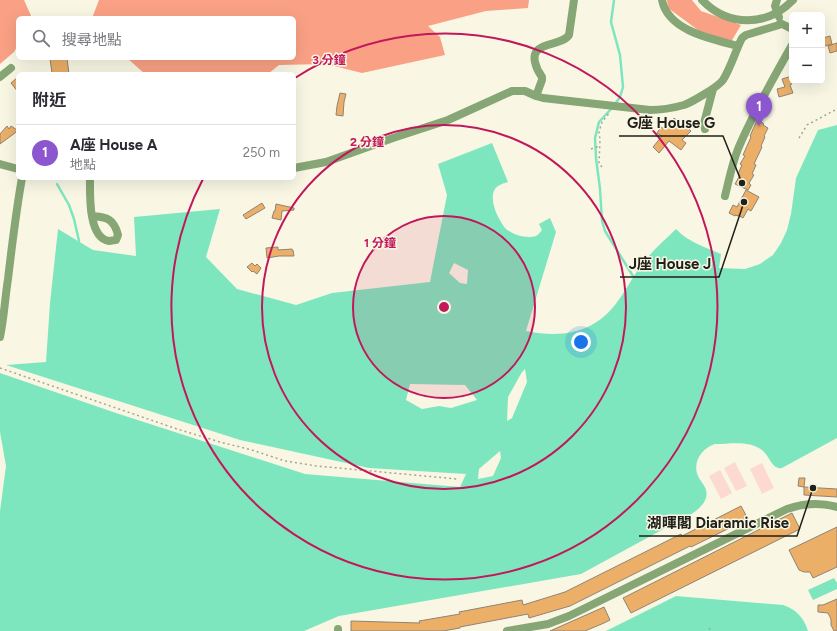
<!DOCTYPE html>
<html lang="zh-TW">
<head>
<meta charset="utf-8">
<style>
  body { margin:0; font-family:Figtree,"Noto Sans TC",sans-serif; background:#f7f7f7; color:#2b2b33 }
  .controls { position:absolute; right:12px; top:12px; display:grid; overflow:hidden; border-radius:6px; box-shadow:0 4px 16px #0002 }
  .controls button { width:36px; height:36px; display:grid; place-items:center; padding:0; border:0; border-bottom:1px solid #e1e1e2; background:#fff; color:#2b2b33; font:20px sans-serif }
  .you { position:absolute; left:581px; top:342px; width:14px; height:14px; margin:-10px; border:3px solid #fff; border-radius:50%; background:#1a73e8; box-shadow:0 0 0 6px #1a73e833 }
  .badge { display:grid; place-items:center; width:26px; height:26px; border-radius:50%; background:#8b56ce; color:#fff; font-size:13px; font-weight:700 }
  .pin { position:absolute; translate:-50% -33px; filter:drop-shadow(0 1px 2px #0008) }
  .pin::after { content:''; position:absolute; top:21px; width:14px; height:12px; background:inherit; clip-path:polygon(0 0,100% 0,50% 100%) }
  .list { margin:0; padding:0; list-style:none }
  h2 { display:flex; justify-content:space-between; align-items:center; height:52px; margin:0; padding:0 16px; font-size:17px }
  h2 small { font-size:13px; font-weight:400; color:#7c7c81 }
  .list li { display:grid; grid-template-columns:26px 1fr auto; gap:12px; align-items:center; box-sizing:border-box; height:56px; padding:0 16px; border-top:1px solid #e1e1e2 }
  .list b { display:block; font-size:15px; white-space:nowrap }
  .list p { margin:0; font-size:13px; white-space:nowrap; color:#7c7c81 }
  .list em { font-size:13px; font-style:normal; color:#7c7c81 }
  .icon { flex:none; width:22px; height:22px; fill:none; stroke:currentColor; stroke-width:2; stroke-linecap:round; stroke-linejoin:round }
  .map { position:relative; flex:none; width:837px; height:631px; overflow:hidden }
  .search { position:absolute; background:#fff; box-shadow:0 4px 16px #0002; left:16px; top:16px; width:280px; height:44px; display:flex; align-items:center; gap:10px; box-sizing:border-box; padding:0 14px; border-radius:6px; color:#7c7c81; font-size:15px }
  .panel { position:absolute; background:#fff; box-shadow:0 4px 16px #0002; left:16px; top:72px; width:280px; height:108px; border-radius:6px }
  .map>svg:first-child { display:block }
  .green { fill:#fddacf }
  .forest { fill:#faa185 }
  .water { fill:#7ee6be; fill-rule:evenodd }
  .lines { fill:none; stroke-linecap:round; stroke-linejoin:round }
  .stream { stroke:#7ee6be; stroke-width:2.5 }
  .building { fill:#ebaf67; stroke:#908376 }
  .path { stroke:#a5a395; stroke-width:1.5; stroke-dasharray:2 3; stroke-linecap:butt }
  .minor { stroke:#86a675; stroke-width:8 }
  .ring { fill:none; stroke:#c2185b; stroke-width:2 }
  .centre { fill:#c2185b; stroke:#f9f7e4; stroke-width:2 }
  .ring-label { font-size:12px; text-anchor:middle; font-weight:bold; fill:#c2185b; stroke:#f9f7e4; stroke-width:3; stroke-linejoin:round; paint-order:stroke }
  .leader { fill:none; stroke:#201f19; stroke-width:1.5 }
  .callout-dot { fill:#201f19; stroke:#f9f7e4; stroke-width:1.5 }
  .callout-label { font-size:15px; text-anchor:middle; font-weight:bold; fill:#201f19; stroke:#f9f7e4; stroke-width:3; stroke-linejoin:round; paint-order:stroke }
</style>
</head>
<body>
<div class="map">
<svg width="837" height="631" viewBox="0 0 837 631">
  <rect width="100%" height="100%" fill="#f9f7e4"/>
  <!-- green -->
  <path class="green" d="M735 462 747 486 736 491 724 468Z
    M762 463 774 488 762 494 750 469Z
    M720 470 732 493 721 499 709 476Z"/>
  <!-- forest -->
  <path class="forest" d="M0 0H24L32 18H18V45L14 52 0 64Z
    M99 0H529L528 8 486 11 428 26 440 37 445 55 362 73 326 64 279 65 268 74H145L127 58H294V18H92Z
    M667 0H692L701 11 741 25 731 42 702 33 668 8Z"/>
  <!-- water -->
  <path class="water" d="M837 125V438L782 468C772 470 769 455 762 450 749 440 730 444 715 444 702 448 692 462 698 476 700 481 705 485 706 490 709 500 700 508 693 513L581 574 339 616 304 631H0V511L6 466 0 432V373L116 413 305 474 460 487 466 474 369 468 240 440 6 365 46 362 50 303 58 229 93 250 136 256 134 217 220 209 206 257 237 289 296 305 332 293 430 282 447 195 438 164 492 143 508 182C504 183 498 185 495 189 488 200 499 221 506 229 513 235 527 239 536 236 538 235 540 232 542 230L539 224 550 218 556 232 526 331C566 339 599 332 622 295 630 284 635 272 644 262 653 250 665 240 676 229 688 242 705 247 721 254L719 268 745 269 760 264 773 255 781 243 787 230 791 214 796 178 818 130ZM454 263 468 270 467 284 460 283 449 273ZM525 369 527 382 512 418 507 421 508 397 522 372ZM410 384 465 385 477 400 451 408 439 406 422 409 406 400ZM500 451 501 458 493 476 478 479 479 469Z
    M834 578 837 583V589L813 600 808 590Z
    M676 596 783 605C796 609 804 618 808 631H606Z"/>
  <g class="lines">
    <!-- stream -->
    <path class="stream" d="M614 0 611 22 620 55 623 87 620 97 615 104
      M612 108 599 122 595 138 596 158 600 189 602 221 605 231 633 276
      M57 184 69 205 74 219 79 241"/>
  </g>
  <!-- building -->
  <path class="building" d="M830 36 832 44 822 47V41L824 40 823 38Z
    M837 43V51L830 53 828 46Z
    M64 58H67L69 74H58V73H52L50 59Z
    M792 76V84L790 85 793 93 779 97 777 89 785 87 782 79Z
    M18 77V92L11 83Z
    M340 93 346 94 344 102 343 116 336 115 337 106Z
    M674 118 682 125 684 124 691 131 682 140 686 143 681 150 669 141 659 153 653 147 662 136 657 133 661 127 664 129Z
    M757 120 762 122V123L764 124 763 125 768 128 764 136 765 137 761 146 762 147 754 164 756 165 752 174 754 175 749 183 751 185 748 190 735 184 740 175 738 174 742 165 740 164 745 156 743 155 751 137 750 136Z
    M7 126 9 129 11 126 17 130 15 133 0 144V134Z
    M746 190 759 197 751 211 748 209 743 218 738 215V216L735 215V216L729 213 733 205 737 207Z
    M262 203 265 208 246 219 243 215Z
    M276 204 294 208V210L282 211 281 220 272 218 274 211H275Z
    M278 247V250L292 249V250H293L294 256H279L267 258 266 248Z
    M252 263 255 266 257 264 261 268 257 274 253 271 252 272 247 267Z
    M799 478H805L804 487 798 486Z
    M804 487 837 489V497L804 495Z
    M741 506 748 519 691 547 690 546 570 606 529 618 528 614 460 627V628L443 631H351V621L420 623 419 621 460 614 459 612 522 600 523 605 565 592 681 534 682 536Z
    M792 513 800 529 631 613 623 598Z
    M837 527V567L813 578 810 572H804L799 570 789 550Z
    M837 599V631H834L831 625V619L828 613 818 612V605H823Z
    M604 607 610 620 604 623 585 631H550Z"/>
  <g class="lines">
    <!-- path -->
    <path class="path" d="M799 138 807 125 837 109
      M591 149 600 146
      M602 167 599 164 600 140 599 132 602 122 610 112
      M0 368 177 429 220 442 252 450 285 461 317 466 457 479
      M709 628 711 631"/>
    <!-- minor -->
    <path class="minor" d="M662 0C668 31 712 39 738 46
      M702 0C728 27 767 27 793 0
      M777 0 775 6 779 17
      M780 23 792 29
      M0 77 11 68
      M536 96 542 80V77C539 73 536 67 535 62 530 41 561 47 569 35L574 0
      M705 129 704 123 713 89
      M0 164 18 169
      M294 168 326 162 393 138 448 120 512 91H525L536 96 543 98 650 110C661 110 673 108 684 105 692 102 718 87 723 80 731 67 735 52 742 38L746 35 779 25 780 23
      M90 178C90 194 88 238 109 241 112 241 114 240 116 240L118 235C114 219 107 217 92 216
      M725 196C729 180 732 164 738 149 753 113 773 79 792 45
      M0 337C4 318 5 298 8 279 12 245 16 211 22 178
      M338 631V629
      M507 631 548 624 569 616 787 509C804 503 820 502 837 507"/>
  </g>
  <!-- distance rings -->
  <circle cx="444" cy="307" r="91" fill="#c2185b" fill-opacity=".12"/>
  <g class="ring">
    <circle cx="444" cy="307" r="91"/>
    <circle cx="444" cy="307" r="182"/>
    <path d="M295 78A273 273 0 1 1 203 179"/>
  </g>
  <circle cx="444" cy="307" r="6" class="centre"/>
  <g class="ring-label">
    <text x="329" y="64">3 分鐘</text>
    <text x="367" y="146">2 分鐘</text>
    <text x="380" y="247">1 分鐘</text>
  </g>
  <!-- callouts -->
  <path class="leader" d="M742 183L723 136H619M744 202L719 277H620M813 488L797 536H639"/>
  <g class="callout-dot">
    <circle cx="742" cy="183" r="4"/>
    <circle cx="744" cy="202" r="4"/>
    <circle cx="813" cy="488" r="4"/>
  </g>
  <g class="callout-label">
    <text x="671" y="128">G座 House G</text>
    <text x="670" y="269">J座 House J</text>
    <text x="718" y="528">湖暉閣 Diaramic Rise</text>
  </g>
</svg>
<div class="controls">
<button>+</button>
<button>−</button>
</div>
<div class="you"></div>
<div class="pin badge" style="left:759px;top:126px">1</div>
<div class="search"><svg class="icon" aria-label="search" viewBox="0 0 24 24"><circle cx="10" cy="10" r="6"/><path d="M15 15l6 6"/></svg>搜尋地點</div>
<section class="panel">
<h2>附近<small></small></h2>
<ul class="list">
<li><span class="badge">1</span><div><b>A座 House A</b><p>地點</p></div><em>250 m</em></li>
</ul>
</section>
</div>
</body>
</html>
